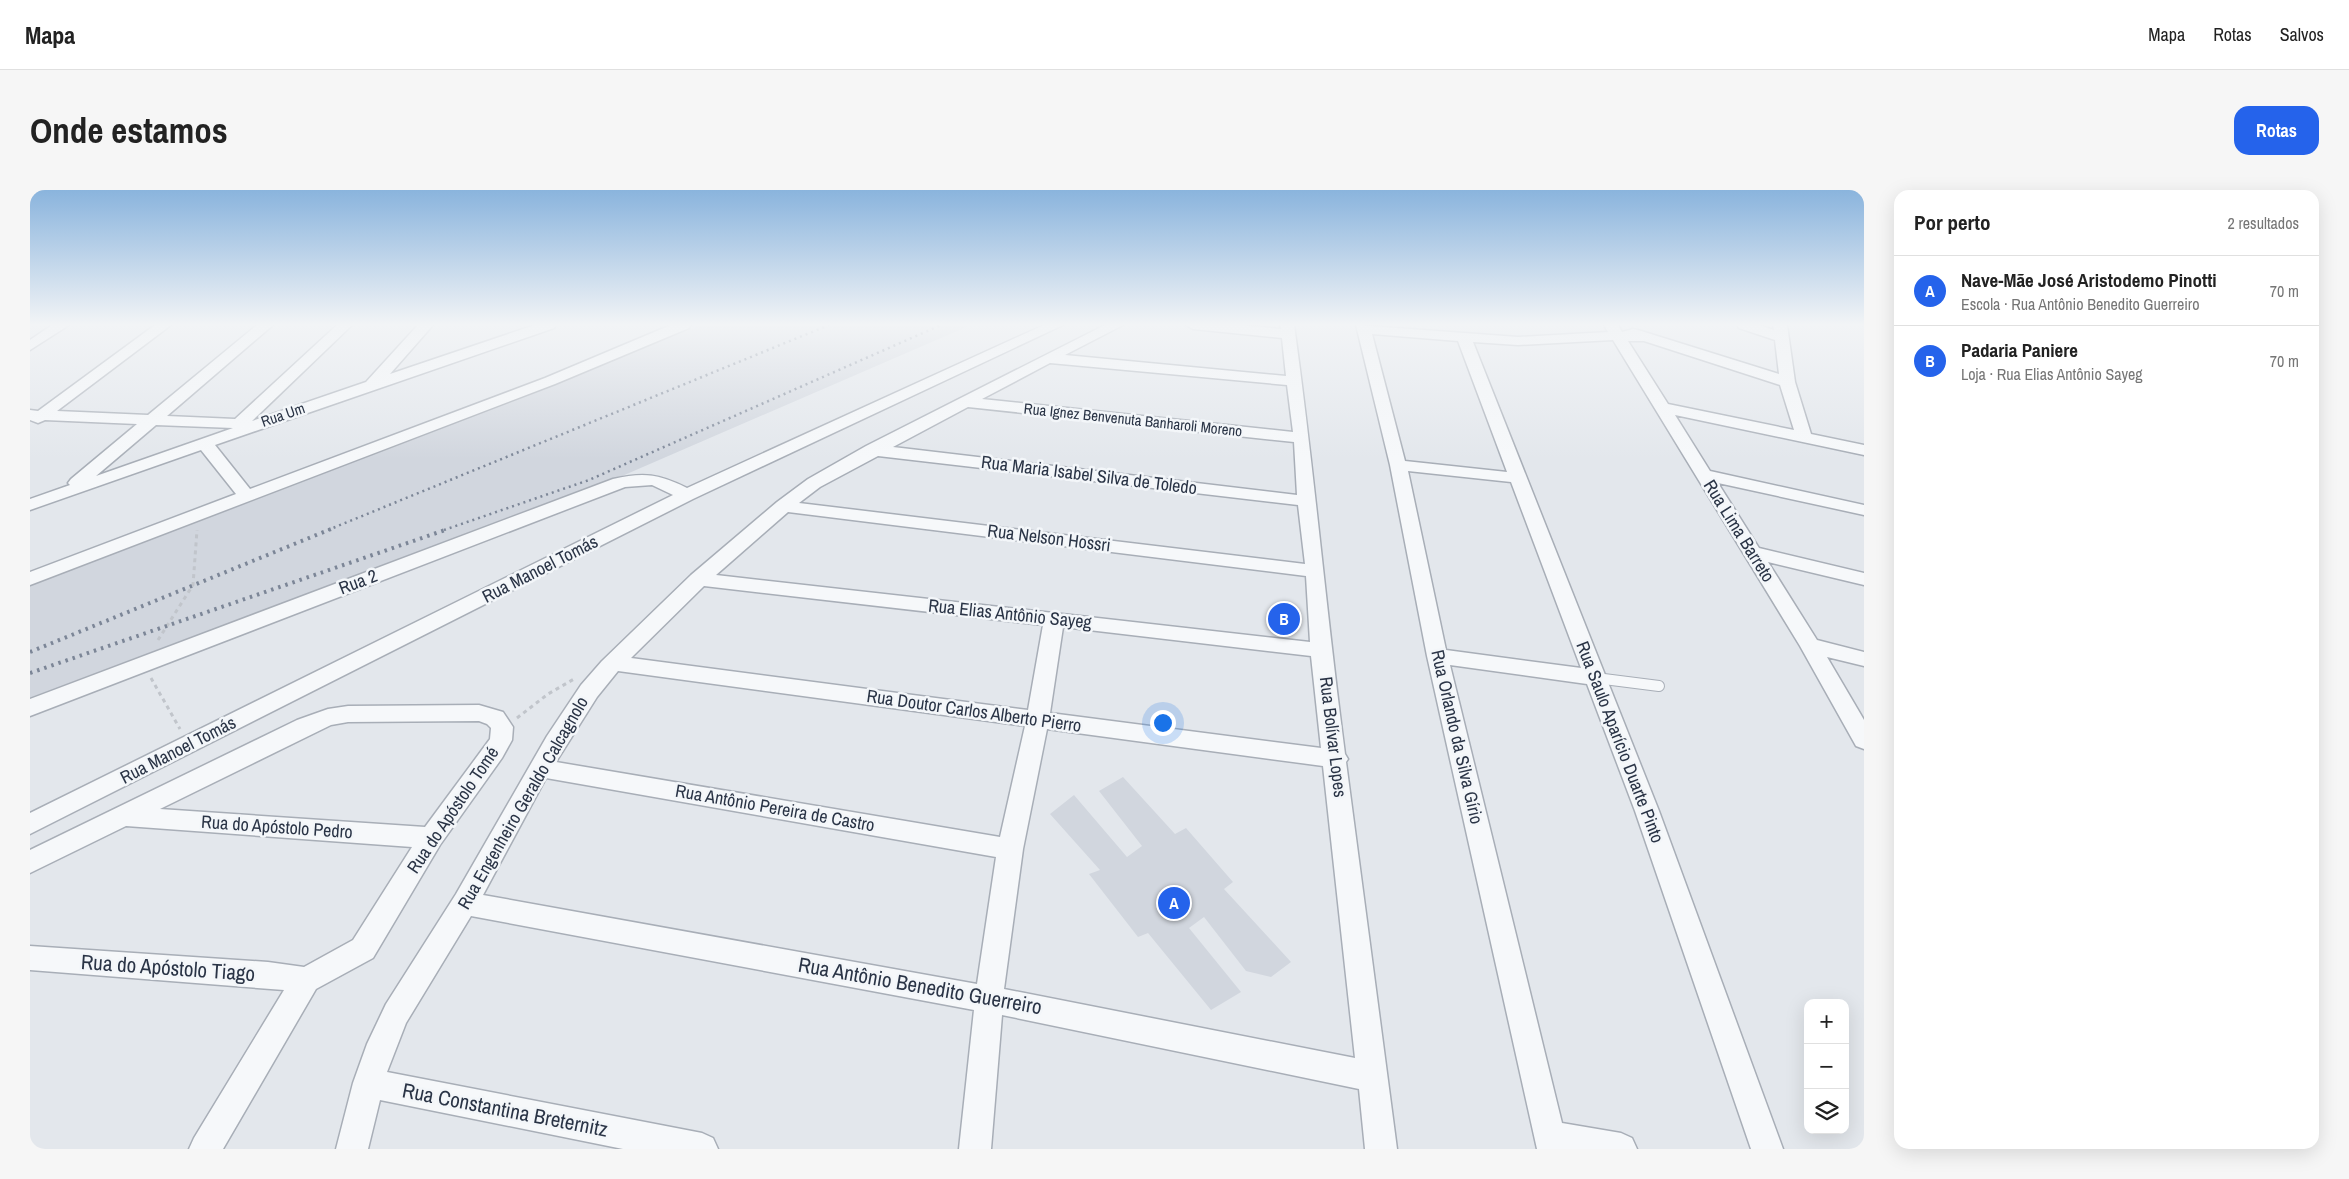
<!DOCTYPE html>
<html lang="pt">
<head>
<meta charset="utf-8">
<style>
  body { margin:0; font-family:"Archivo Narrow",sans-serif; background:#f6f6f6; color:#222 }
  .controls { position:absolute; right:15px; bottom:15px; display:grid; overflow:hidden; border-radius:10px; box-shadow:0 5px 20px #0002 }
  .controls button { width:45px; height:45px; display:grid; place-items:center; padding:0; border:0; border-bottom:1px solid #e0e0e0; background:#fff; color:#222; font:25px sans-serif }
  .you { position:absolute; left:1132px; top:532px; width:18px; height:18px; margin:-12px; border:4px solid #fff; border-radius:50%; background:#1a73e8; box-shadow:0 0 0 8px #1a73e833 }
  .badge { display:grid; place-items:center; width:32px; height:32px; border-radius:50%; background:#2563eb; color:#fff; font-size:16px; font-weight:700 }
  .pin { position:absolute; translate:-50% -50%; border:2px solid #fff; box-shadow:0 1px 5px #0006 }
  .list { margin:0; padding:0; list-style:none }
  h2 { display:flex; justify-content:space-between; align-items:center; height:65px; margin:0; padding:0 20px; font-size:21px }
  h2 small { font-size:16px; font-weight:400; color:#767676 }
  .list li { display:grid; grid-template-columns:32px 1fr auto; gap:15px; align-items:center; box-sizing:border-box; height:70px; padding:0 20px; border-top:1px solid #e0e0e0 }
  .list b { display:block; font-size:19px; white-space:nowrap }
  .list p { margin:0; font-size:16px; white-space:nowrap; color:#767676 }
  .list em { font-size:16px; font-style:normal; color:#767676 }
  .icon { flex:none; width:28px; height:28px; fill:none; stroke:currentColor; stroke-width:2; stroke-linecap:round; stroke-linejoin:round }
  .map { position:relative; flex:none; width:1834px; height:959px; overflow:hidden; border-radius:15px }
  header { display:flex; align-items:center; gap:30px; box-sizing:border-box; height:70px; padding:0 25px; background:#fff; border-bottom:1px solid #e0e0e0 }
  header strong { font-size:24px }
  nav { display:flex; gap:28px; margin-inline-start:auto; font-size:18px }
  .intro { display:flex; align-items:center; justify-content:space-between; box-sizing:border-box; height:120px; padding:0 30px }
  h1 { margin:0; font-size:35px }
  .button { padding:12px 22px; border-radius:15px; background:#2563eb; color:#fff; font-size:18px; font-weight:700 }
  main { display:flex; gap:30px; padding:0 30px }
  aside { flex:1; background:#fff; border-radius:15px; box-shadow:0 5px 20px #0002 }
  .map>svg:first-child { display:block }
  .built { fill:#d1d6de }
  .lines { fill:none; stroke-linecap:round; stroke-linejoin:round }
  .service-casing { stroke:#a8aeb7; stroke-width:12 }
  .minor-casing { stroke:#a8aeb7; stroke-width:3 }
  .path { stroke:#c1c5cb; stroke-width:3; stroke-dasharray:4 4; stroke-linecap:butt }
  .service { stroke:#f6f8fa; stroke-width:10 }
  .minor { fill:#f6f8fa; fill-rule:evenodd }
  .rail-far1 { stroke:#7c8697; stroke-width:2.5; stroke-dasharray:2 4; stroke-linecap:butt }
  .rail { stroke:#7c8697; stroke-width:4; stroke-dasharray:2.5 5; stroke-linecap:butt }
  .labels { text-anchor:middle; stroke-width:5; stroke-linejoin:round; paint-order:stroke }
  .far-street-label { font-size:15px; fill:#2a3446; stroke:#f3f6f9 }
  .street-label { font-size:18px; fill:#2a3446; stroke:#f3f6f9 }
  .near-street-label { font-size:21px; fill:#2a3446; stroke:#f3f6f9 }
</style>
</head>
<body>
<header>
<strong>Mapa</strong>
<nav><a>Mapa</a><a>Rotas</a><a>Salvos</a></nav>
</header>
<div class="intro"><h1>Onde estamos</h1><a class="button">Rotas</a></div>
<main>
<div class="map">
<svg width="1834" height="959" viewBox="0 0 1834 959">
  <rect width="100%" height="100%" fill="#e3e7ec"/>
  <!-- built -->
  <path class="built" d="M672 135H941L546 306 0 510V394Z
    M1093 587 1145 644 1156 638 1203 692 1194 699 1261 772 1241 787 1216 781 1174 727 1159 738 1211 802 1181 820 1118 743 1108 747 1059 684 1070 680 1020 624 1044 605 1097 667 1112 656 1069 601Z"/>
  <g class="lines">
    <!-- service casing -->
    <g class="service-casing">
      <path id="service" d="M1566 488 1629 496"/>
    </g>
    <!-- minor casing -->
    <g class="minor-casing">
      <path id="minor" d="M22 135H39L0 160V150Z
        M125 135H141L27 221 118 225 227 135H243L137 226 205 229 307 135H322L222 231 336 192 388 135H403L360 184 505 135H526L524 138 185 255 220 299 515 188 641 135H661L659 138 525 194 0 395V382L206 304 171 260 0 320V309L40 295 38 293 41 289 107 234 15 230 8 233 0 230V220L8 221ZM126 235 203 238 66 286Z
        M1014 135H1033L663 309 0 644V623L643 305 622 295 595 297 0 526V509L583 289C614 282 629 284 657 298Z
        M1075 135H1093L1035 165 1256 186 1252 148 1163 139 1156 135H1210L1251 139 1250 135H1264C1284 277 1296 422 1315 564L1318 569 1316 572 1367 959H1335L1329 899 972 825 961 959H929L944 820 441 726 376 833 357 882 672 943 683 948 688 959H593L350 910 338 959H306L323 893 337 854 356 814 426 704 517 546 551 495 572 471 661 385 747 312 778 289 836 256ZM1020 173 1257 195 1263 242 952 209ZM938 217 1264 252 1267 305 863 257ZM848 266 1268 315 1275 374 769 313 790 297ZM758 322 1276 386 1280 452 686 385ZM674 396 1013 435 998 520 601 468ZM1033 437 1281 466 1291 558 1020 523ZM588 481 995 536 970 647 526 572 567 507ZM1017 539 1293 576 1325 868 974 799 993 659ZM516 588 966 667 947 794 453 705Z
        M1326 135 1488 147 1578 142 1574 135H1588L1592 142 1603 139 1608 140 1749 184 1745 150 1709 138 1707 135H1729L1744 140 1743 135H1757L1765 192 1781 244 1834 255V265L1645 225 1680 281 1834 315V325L1688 293 1729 358 1834 383V395L1738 372 1787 450 1834 462V476L1797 467 1834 530V559L1826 556 1770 456 1583 150 1488 155 1443 152 1629 621 1753 959H1721L1605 621 1557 494 1420 475 1532 933 1591 943 1602 948 1607 959H1507L1397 466 1360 275ZM1342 144 1428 151 1477 282 1375 271ZM1598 151H1614L1750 195 1764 240 1638 214ZM1378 281 1481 292 1551 478 1416 460Z
        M449 515 473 522 483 537 482 550 472 568 410 655 343 768 286 799 193 959H159L164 948 254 800 0 780V756L238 772 274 777 323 750 382 657 96 636 0 683V660L267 530 298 519 318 516ZM449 531 457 534 461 538 460 549 395 637 130 619 301 535 318 532Z"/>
    </g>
    <!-- path -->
    <path class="path" d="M128 450 163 395 167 340
      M121 488 150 539
      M487 528 518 504 544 489"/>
    <!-- service -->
    <use href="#service" class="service"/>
    <!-- minor -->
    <use href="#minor" class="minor"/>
    <!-- rail-far1 -->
    <path class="rail-far1" d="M298 340 799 135
      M414 340 559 290 911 135"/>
    <!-- rail -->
    <path class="rail" d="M0 462 301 339
      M0 483 418 339"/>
  </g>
  <!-- sky -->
  <linearGradient id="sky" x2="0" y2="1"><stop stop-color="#8ab4dd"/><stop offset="0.5" stop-color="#f2f4f6"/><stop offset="1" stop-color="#f2f4f6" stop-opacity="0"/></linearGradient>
  <rect width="1834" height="269" fill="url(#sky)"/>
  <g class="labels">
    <!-- far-street labels -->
    <g class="far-street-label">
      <text transform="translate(253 225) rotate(-19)" y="5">Rua Um</text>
      <text transform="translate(1103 230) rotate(6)" y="5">Rua Ignez Benvenuta Banharoli Moreno</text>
    </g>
    <!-- street labels -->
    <g class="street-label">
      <text transform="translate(1059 285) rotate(7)" y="6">Rua Maria Isabel Silva de Toledo</text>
      <text transform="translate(1709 341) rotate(58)" y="6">Rua Lima Barreto</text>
      <text transform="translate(1019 348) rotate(7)" y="6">Rua Nelson Hossri</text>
      <text transform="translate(510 379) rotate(-27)" y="6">Rua Manoel Tomás</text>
      <text transform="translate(328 392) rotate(-21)" y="6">Rua 2</text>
      <text transform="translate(980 424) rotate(6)" y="6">Rua Elias Antônio Sayeg</text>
      <text transform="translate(944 521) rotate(8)" y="6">Rua Doutor Carlos Alberto Pierro</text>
      <text transform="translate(1303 547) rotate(83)" y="6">Rua Bolívar Lopes</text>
      <text transform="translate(1427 547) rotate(77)" y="6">Rua Orlando da Silva Gírio</text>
      <text transform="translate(1590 552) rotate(69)" y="6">Rua Saulo Aparício Duarte Pinto</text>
      <text transform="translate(148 560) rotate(-27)" y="6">Rua Manoel Tomás</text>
      <text transform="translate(493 613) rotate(-60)" y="6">Rua Engenheiro Geraldo Calcagnolo</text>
      <text transform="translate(745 618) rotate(10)" y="6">Rua Antônio Pereira de Castro</text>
      <text transform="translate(423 620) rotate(-56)" y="6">Rua do Apóstolo Tomé</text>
      <text transform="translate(247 637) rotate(4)" y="6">Rua do Apóstolo Pedro</text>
    </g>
    <!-- near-street labels -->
    <g class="near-street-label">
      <text transform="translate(138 778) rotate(4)" y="7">Rua do Apóstolo Tiago</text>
      <text transform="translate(890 796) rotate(10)" y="7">Rua Antônio Benedito Guerreiro</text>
      <text transform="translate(475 920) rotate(11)" y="7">Rua Constantina Breternitz</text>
    </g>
  </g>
</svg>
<div class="controls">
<button>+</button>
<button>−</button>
<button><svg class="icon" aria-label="layers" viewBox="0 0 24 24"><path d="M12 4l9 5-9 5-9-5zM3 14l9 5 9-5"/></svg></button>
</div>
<div class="you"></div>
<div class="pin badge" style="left:1144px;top:713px">A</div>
<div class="pin badge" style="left:1254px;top:429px">B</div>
</div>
<aside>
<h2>Por perto<small>2 resultados</small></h2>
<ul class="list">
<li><span class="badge">A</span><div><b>Nave-Mãe José Aristodemo Pinotti</b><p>Escola · Rua Antônio Benedito Guerreiro</p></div><em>70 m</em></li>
<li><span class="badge">B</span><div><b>Padaria Paniere</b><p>Loja · Rua Elias Antônio Sayeg</p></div><em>70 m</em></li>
</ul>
</aside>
</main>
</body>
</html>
